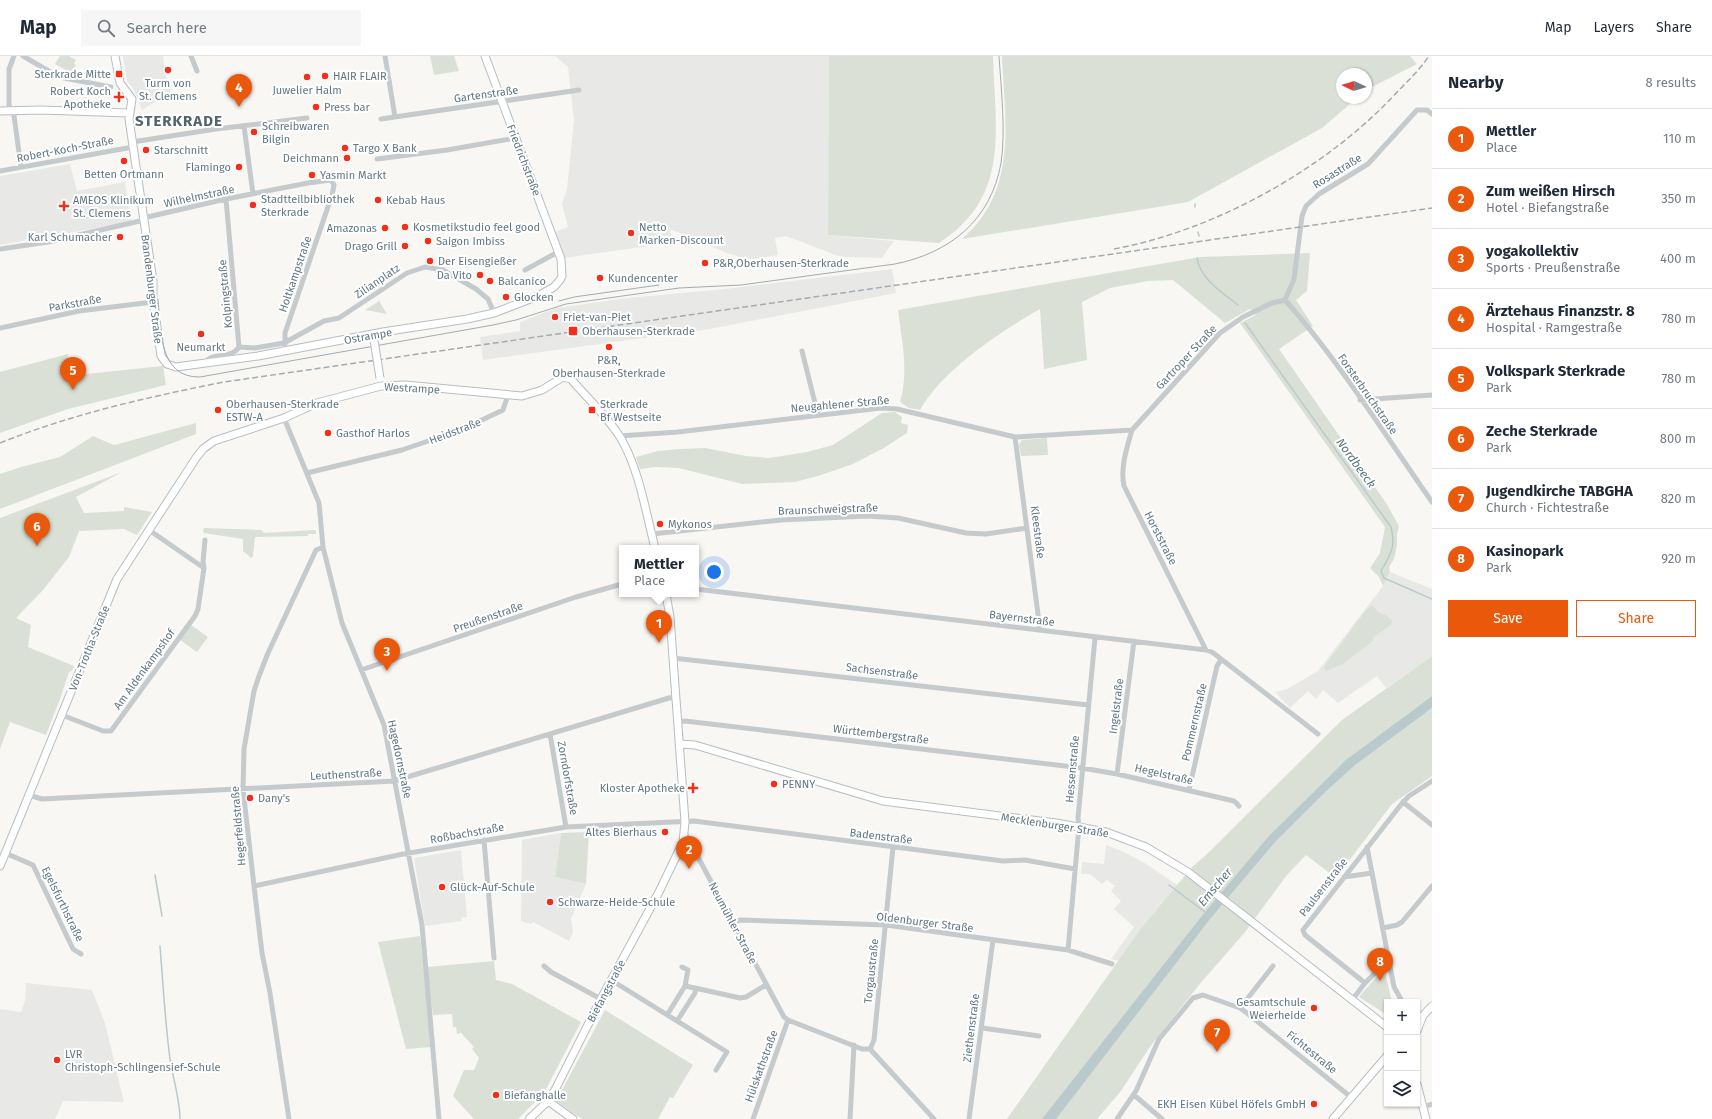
<!DOCTYPE html>
<html lang="en">
<head>
<meta charset="utf-8">
<style>
  body { margin:0; font-family:"Fira Sans",sans-serif; background:#f6f6f7; color:#1f2937 }
  .controls { position:absolute; right:12px; bottom:12px; display:grid; overflow:hidden; border-radius:0px; box-shadow:0 1px 3px #0004 }
  .controls button { width:36px; height:36px; display:grid; place-items:center; padding:0; border:0; border-bottom:1px solid #e0e1e3; background:#fff; color:#1f2937; font:20px sans-serif }
  .compass { position:absolute; left:1336px; top:12px; width:36px; height:36px; border-radius:50%; background:#fff; box-shadow:0 1px 3px #0004; rotate:274deg }
  .you { position:absolute; left:714px; top:516px; width:14px; height:14px; margin:-10px; border:3px solid #fff; border-radius:50%; background:#1a73e8; box-shadow:0 0 0 6px #1a73e833 }
  .badge { display:grid; place-items:center; width:26px; height:26px; border-radius:50%; background:#ea580c; color:#fff; font-size:13px; font-weight:700 }
  .pin { position:absolute; translate:-50% -33px; filter:drop-shadow(0 1px 2px #0008) }
  .pin::after { content:''; position:absolute; top:21px; width:14px; height:12px; background:inherit; clip-path:polygon(0 0,100% 0,50% 100%) }
  .popup { position:absolute; left:619px; top:489px; width:80px; height:52px; box-sizing:border-box; display:grid; place-content:center; border-radius:0px; background:#fff; filter:drop-shadow(0 1px 3px #0005); font-size:13px; white-space:nowrap; color:#747a83 }
  .popup b { font-size:15px; color:#1f2937 }
  .popup::after { content:''; position:absolute; left:50%; top:100%; margin-left:-8px; border:8px solid transparent; border-top-color:#fff }
  .list { margin:0; padding:0; list-style:none }
  h2 { display:flex; justify-content:space-between; align-items:center; height:52px; margin:0; padding:0 16px; font-size:17px }
  h2 small { font-size:13px; font-weight:400; color:#747a83 }
  .list li { display:grid; grid-template-columns:26px 1fr auto; gap:12px; align-items:center; box-sizing:border-box; height:60px; padding:0 16px; border-top:1px solid #e0e1e3 }
  .list b { display:block; font-size:15px; white-space:nowrap }
  .list p { margin:0; font-size:13px; white-space:nowrap; color:#747a83 }
  .list em { font-size:13px; font-style:normal; color:#747a83 }
  .actions { display:flex; gap:8px; padding:12px 16px }
  .actions a { flex:1; padding:9px 0; border:1px solid #ea580c; border-radius:0px; text-align:center; font-size:14px; color:#ea580c }
  .actions .main { background:#ea580c; color:#fff }
  .icon { flex:none; width:22px; height:22px; fill:none; stroke:currentColor; stroke-width:2; stroke-linecap:round; stroke-linejoin:round }
  .map { position:relative; flex:none; width:1432px; height:1063px; overflow:hidden }
  header { display:flex; align-items:center; gap:24px; box-sizing:border-box; height:56px; padding:0 20px; background:#fff; border-bottom:1px solid #e0e1e3 }
  header strong { font-size:19px }
  nav { display:flex; gap:22px; margin-inline-start:auto; font-size:14px }
  .search { width:280px; height:36px; background:#f6f6f7; display:flex; align-items:center; gap:10px; box-sizing:border-box; padding:0 14px; border-radius:0px; color:#747a83; font-size:15px }
  main { display:flex }
  aside { flex:1; background:#fff }
  .map>svg:first-child { display:block }
  .built { fill:#e8e9e7 }
  .green { fill:#dae0d5 }
  .water { fill:#bacacc }
  .lines { fill:none; stroke-linecap:round; stroke-linejoin:round }
  .stream { stroke:#bacacc; stroke-width:1.5 }
  .secondary-casing { stroke:#b7bec1; stroke-width:9 }
  .street { stroke:#c5cacd; stroke-width:5 }
  .secondary { stroke:#fff; stroke-width:7 }
  .tram { stroke:#a3acb0; stroke-width:1 }
  .rail { stroke:#a3acb0; stroke-width:1.5; stroke-dasharray:6 3; stroke-linecap:butt }
  .secondary-bridge-casing { stroke:#b7bec1; stroke-width:9; stroke-linecap:butt }
  .secondary-bridge { stroke:#fff; stroke-width:7 }
  .poi-dot { fill:#f32f19; stroke:#fff; stroke-width:1.5 }
  .labels { text-anchor:middle; stroke-width:4; stroke-linejoin:round; paint-order:stroke }
  .poi-label { font-size:11px; fill:#607882; stroke:#fff; text-anchor:start }
  .street-label { font-size:11px; fill:#607882; stroke:#fff }
  .water-label { font-size:12px; font-style:italic; fill:#5a787d; stroke:#fff }
  .district-label { font-size:15px; font-weight:bold; letter-spacing:1px; fill:#52646c; stroke:#fff }
</style>
</head>
<body>
<header>
<strong>Map</strong>
<div class="search"><svg class="icon" aria-label="search" viewBox="0 0 24 24"><circle cx="10" cy="10" r="6"/><path d="M15 15l6 6"/></svg>Search here</div>
<nav><a>Map</a><a>Layers</a><a>Share</a></nav>
</header>
<main>
<div class="map">
<svg width="1432" height="1063" viewBox="0 0 1432 1063">
  <rect width="100%" height="100%" fill="#f8f7f4"/>
  <!-- built -->
  <path class="built" d="M123 0H163L165 17 171 36 142 54 134 34 127 25Z
    M555 0H829L828 179 894 185 882 202 841 201 786 180 775 182 778 199 750 204 727 197 670 173 673 190 656 189 564 202 555 176 568 171 562 148 567 133 574 64 568 11Z
    M70 108 77 135 125 126 131 166 0 189V120Z
    M892 213 896 237 710 273 483 304 480 281 520 275V266L556 252 627 242 725 233Z
    M1390 516 1432 533V600L1386 632 1377 620 1338 647 1323 634 1316 643 1308 635 1290 652 1275 636 1287 633 1318 615 1383 530Z
    M561 777 555 821 586 828 571 863 573 876 569 885 533 866 531 868 521 865 522 784Z
    M1106 789 1126 797 1148 809 1177 829 1142 871 1119 905 1111 903 1134 871 1114 853 1121 845 1111 835 1115 830 1107 824 1102 828 1090 818H1081L1082 806 1104 808Z
    M461 794 467 861 461 862 462 865 425 870 414 802Z
    M26 927 92 934 105 967 124 1046 63 1045 55 1063H0V953L21 956 25 945Z"/>
  <!-- green -->
  <path class="green" d="M60 0H69L76 4 74 8 76 9 71 17 55 8Z
    M430 0H454L459 15 434 19Z
    M829 0H993C995 74 1011 140 939 187L828 179Z
    M1002 0H1410L1417 8 1366 34V18H1342V42H1357L1322 72 1188 146 962 183C970 175 978 168 984 158 1015 112 1004 52 1002 0Z
    M1310 197 1307 235 1296 244 1313 270 1279 293 1386 447 1399 470 1397 478V489L1394 503 1389 511 1390 516 1383 530 1379 521 1370 512 1380 497 1385 471 1240 267 1256 259 1250 253 1225 267 1173 224 1148 225 1110 232 1082 246 1087 304 1044 313 1040 253C1000 276 943 313 920 354L909 352 900 346C909 314 902 287 898 254L1200 201Z
    M379 245 387 258 365 254Z
    M68 298 67 320 163 310 166 329 68 353 0 377V316Z
    M895 356 902 361 901 367 908 369 907 377 882 393 853 408 818 420 795 426 742 428 679 412 656 411 640 413 636 401 658 395 680 393 705 392 746 400 769 402 807 396 833 389 882 357Z
    M196 367V378L0 453V418L21 411 60 401 93 380 114 389Z
    M1047 382 1048 399 1021 400 1019 389 1022 384Z
    M122 416 76 441 84 457 124 455V451L152 456 137 479 124 473 79 475 69 501 43 534 16 562 31 569 28 591 74 610 72 615 69 616 60 643 46 679 10 666 0 693V462Z
    M204 472 262 474 264 477 314 474 316 475V478H308V480L255 481 253 500 251 502 243 495V483L204 477 203 476Z
    M1372 549 1378 556 1387 560 1392 564 1391 569 1374 581 1373 585 1343 608 1326 615 1324 612 1326 608 1366 554Z
    M191 569 208 581 197 596 180 584Z
    M1432 600V640L1347 703 1407 669 1432 652V720L1392 748 1336 822 1306 799 1287 819 1245 876 1199 929 1149 992 1121 1035 1097 1063H1007L1142 871 1192 811 1206 799 1342 664Z
    M589 776 586 828 555 821 561 777Z
    M420 880 432 991 406 993 378 886Z
    M494 905 496 924 512 928 581 966 544 1037 518 1063H474L453 1040 464 1014H474L479 1002 472 993 474 991 461 977 457 978 456 971H453L452 958 433 959 427 911Z
    M1384 912 1392 946H1387V959L1359 941Z
    M605 954 693 1009 673 1042 670 1041 658 1063H582L556 1045Z"/>
  <!-- water -->
  <path class="water" d="M1432 640V652L1355 709 1323 738 1275 786 1210 863 1056 1063H1042L1205 856 1268 781 1347 703Z"/>
  <g class="lines">
    <!-- stream -->
    <path class="stream" d="M1195 148V151
      M1198 176 1199 180
      M1197 202C1200 223 1223 237 1238 249
      M1245 267 1391 471C1396 490 1391 498 1381 515L1384 522 1432 543
      M155 819 162 860
      M1169 829 1205 856
      M160 890C163 927 165 965 170 1003 173 1023 180 1043 180 1063"/>
    <!-- secondary casing -->
    <g class="secondary-casing">
      <path id="secondary" d="M115 0 120 27 132 43 129 63 153 225V243L161 300 167 308 176 311 258 300 383 276 467 263 494 257 538 240 554 231 560 224 562 220 561 203 485 0
        M0 55 41 54 129 57
        M680 688 695 689 883 745 1056 767 1106 776 1146 791 1188 816 1387 971
        M0 810 117 523 196 402 203 393 214 385 284 362 317 347 381 330 405 329 522 340 542 334 563 321 571 323C587 342 607 360 620 381 639 412 646 457 655 492
        M1417 966 1432 950
        M1417 975 1422 962
        M1417 1028 1426 1063
        M548 1045 573 1063
        M529 1063 548 1045 555 1034 601 943 659 836 683 786 685 766 670 561 666 538
        M1333 1063 1387 1000"/>
    </g>
    <!-- street -->
    <path class="street" d="M14 0 9 13V49L14 60 21 111
      M23 0 59 21 111 31
      M191 0 197 15
      M385 0 395 61
      M381 63 579 34
      M244 70 253 138
      M132 86 216 73 307 62
      M377 103 447 94 516 82
      M0 115 133 91
      M0 193 48 186 140 165 143 162 226 143 308 127 331 124 334 129 332 139 285 277V295
      M525 214 558 196
      M1285 244 1294 223 1302 160 1306 150 1319 138 1368 108 1417 54H1427L1432 58
      M1285 244C1340 306 1385 379 1432 446
      M0 272 79 255 153 246
      M239 291 255 292 284 287 324 265 339 262 407 217 425 211 443 214 476 233 488 243 494 257
      M802 295 818 359
      M205 307C212 295 231 304 239 291L226 143
      M1360 344 1432 339
      M284 362 319 447 323 491 342 567 384 669 422 869 439 1063
      M1132 374C1127 391 1120 412 1124 430L1206 594
      M1132 374 1220 277 1243 261 1272 247 1285 244
      M619 380 678 376 881 352 897 353 1015 381 1132 374
      M1015 381 1039 566V574
      M307 417 402 394 463 373 503 354 508 339
      M652 478 781 464 868 460 898 462 966 477 986 478 1027 472
      M204 512 203 506 205 484
      M696 533 1206 594 1212 596 1318 678
      M673 602 1088 649
      M361 614 576 541 622 528
      M62 659 103 675H111L195 560 198 553 204 512 149 474
      M678 666 685 665 1082 712 1117 718 1234 745 1239 750
      M550 678 566 771
      M1117 718 1134 585
      M1189 734 1217 610 1221 604
      M29 739 42 743 394 725 669 642 676 641
      M1403 746 1432 769
      M685 777 784 961 788 964 862 993H870
      M484 784 494 902
      M1367 791 1394 931 1402 945
      M5 797 33 809 73 893 81 898
      M676 801 687 800H697
      M1344 821 1372 817
      M254 830 403 798 566 771 694 765 1003 805 1025 804 1075 813
      M733 867 740 864 886 869 1068 894 1112 908
      M1383 872 1397 869 1402 866 1432 830
      M1068 894 1079 770 1078 762 1095 582
      M544 910 551 916 601 943
      M682 911 688 914 685 930
      M611 924 727 996 716 1014
      M1365 927 1305 879 1303 874 1403 746 1409 740 1432 725
      M1352 944 1365 927 1389 903
      M1240 952 1273 910
      M667 959 685 930 695 932
      M677 965 695 937V932L740 942 746 941 766 929
      M982 972 1039 980
      M870 993 874 984 893 791
      M870 993 934 1063
      M1134 1039 1162 1063
      M1423 1051 1432 1048
      M289 1063 270 937 262 897 254 830 243 733 244 693 254 635 259 620 268 597 316 494 323 491
      M753 1063 788 964
      M850 1063 854 989
      M969 1063 993 884
      M1117 1063 1136 1035 1159 983 1193 942 1203 939 1240 952 1247 957 1352 1042"/>
    <!-- secondary -->
    <use href="#secondary" class="secondary"/>
    <!-- tram -->
    <path class="tram" d="M158 243C161 272 158 322 200 321L493 269 516 264 566 248 679 232 741 229 895 208C950 197 991 164 1001 107 1006 76 1001 32 999 0
      M559 245 574 241 659 229"/>
    <!-- rail -->
    <path class="rail" d="M1114 193C1217 174 1329 111 1399 34 1410 23 1420 13 1429 0
      M0 387C72 358 148 341 224 326L1432 152"/>
    <!-- secondary-bridge casing -->
    <g class="secondary-bridge-casing">
      <path id="secondary-bridge" d="M374 284 380 322"/>
    </g>
    <!-- secondary-bridge -->
    <use href="#secondary-bridge" class="secondary-bridge"/>
  </g>
  <!-- markers -->
  <g class="poi-dot">
    <circle cx="168" cy="14" r="4"/>
    <rect x="115" y="14" width="8" height="8" rx="2"/>
    <circle cx="325" cy="20" r="4"/>
    <circle cx="307" cy="21" r="4"/>
    <path d="M117 35h4v4h4v4h-4v4h-4v-4h-4v-4h4z"/>
    <circle cx="316" cy="51" r="4"/>
    <circle cx="254" cy="76" r="4"/>
    <circle cx="345" cy="92" r="4"/>
    <circle cx="146" cy="94" r="4"/>
    <circle cx="347" cy="102" r="4"/>
    <circle cx="124" cy="105" r="4"/>
    <circle cx="239" cy="111" r="4"/>
    <circle cx="312" cy="119" r="4"/>
    <circle cx="378" cy="144" r="4"/>
    <circle cx="253" cy="149" r="4"/>
    <path d="M62 144h4v4h4v4h-4v4h-4v-4h-4v-4h4z"/>
    <circle cx="405" cy="171" r="4"/>
    <circle cx="385" cy="172" r="4"/>
    <circle cx="631" cy="177" r="4"/>
    <circle cx="120" cy="181" r="4"/>
    <circle cx="428" cy="185" r="4"/>
    <circle cx="405" cy="190" r="4"/>
    <circle cx="430" cy="205" r="4"/>
    <circle cx="705" cy="207" r="4"/>
    <circle cx="480" cy="219" r="4"/>
    <circle cx="600" cy="222" r="4"/>
    <circle cx="490" cy="225" r="4"/>
    <circle cx="506" cy="241" r="4"/>
    <circle cx="555" cy="261" r="4"/>
    <rect x="568" y="270" width="10" height="10" rx="2"/>
    <circle cx="201" cy="278" r="4"/>
    <circle cx="609" cy="291" r="4"/>
    <circle cx="218" cy="354" r="4"/>
    <rect x="588" y="350" width="8" height="8" rx="2"/>
    <circle cx="328" cy="377" r="4"/>
    <circle cx="660" cy="468" r="4"/>
    <circle cx="774" cy="728" r="4"/>
    <path d="M691 726h4v4h4v4h-4v4h-4v-4h-4v-4h4z"/>
    <circle cx="250" cy="742" r="4"/>
    <circle cx="665" cy="776" r="4"/>
    <circle cx="442" cy="831" r="4"/>
    <circle cx="550" cy="846" r="4"/>
    <circle cx="1314" cy="952" r="4"/>
    <circle cx="57" cy="1004" r="4"/>
    <circle cx="496" cy="1039" r="4"/>
    <circle cx="1314" cy="1048" r="4"/>
  </g>
  <g class="labels">
    <!-- poi labels -->
    <g class="poi-label">
      <text x="111" y="22" text-anchor="end">Sterkrade Mitte</text>
      <text x="333" y="24">HAIR FLAIR</text>
      <text x="168" y="31" text-anchor="middle">Turm von<tspan x="168" dy="13">St. Clemens</tspan></text>
      <text x="307" y="38" text-anchor="middle">Juwelier Halm</text>
      <text x="111" y="39" text-anchor="end">Robert Koch<tspan x="111" dy="13">Apotheke</tspan></text>
      <text x="324" y="55">Press bar</text>
      <text x="262" y="74">Schreibwaren<tspan x="262" dy="13">Bilgin</tspan></text>
      <text x="353" y="96">Targo X Bank</text>
      <text x="154" y="98">Starschnitt</text>
      <text x="339" y="106" text-anchor="end">Deichmann</text>
      <text x="231" y="115" text-anchor="end">Flamingo</text>
      <text x="124" y="122" text-anchor="middle">Betten Ortmann</text>
      <text x="320" y="123">Yasmin Markt</text>
      <text x="261" y="147">Stadtteilbibliothek<tspan x="261" dy="13">Sterkrade</tspan></text>
      <text x="73" y="148">AMEOS Klinikum<tspan x="73" dy="13">St. Clemens</tspan></text>
      <text x="386" y="148">Kebab Haus</text>
      <text x="413" y="175">Kosmetikstudio feel good</text>
      <text x="639" y="175">Netto<tspan x="639" dy="13">Marken-Discount</tspan></text>
      <text x="377" y="176" text-anchor="end">Amazonas</text>
      <text x="112" y="185" text-anchor="end">Karl Schumacher</text>
      <text x="436" y="189">Saigon Imbiss</text>
      <text x="397" y="194" text-anchor="end">Drago Grill</text>
      <text x="438" y="209">Der Eisengießer</text>
      <text x="713" y="211">P&amp;R,Oberhausen-Sterkrade</text>
      <text x="472" y="223" text-anchor="end">Da Vito</text>
      <text x="608" y="226">Kundencenter</text>
      <text x="498" y="229">Balcanico</text>
      <text x="514" y="245">Glocken</text>
      <text x="563" y="265">Friet-van-Piet</text>
      <text x="582" y="279">Oberhausen-Sterkrade</text>
      <text x="201" y="295" text-anchor="middle">Neumarkt</text>
      <text x="609" y="308" text-anchor="middle">P&amp;R,<tspan x="609" dy="13">Oberhausen-Sterkrade</tspan></text>
      <text x="226" y="352">Oberhausen-Sterkrade<tspan x="226" dy="13">ESTW-A</tspan></text>
      <text x="600" y="352">Sterkrade<tspan x="600" dy="13">Bf Westseite</tspan></text>
      <text x="336" y="381">Gasthof Harlos</text>
      <text x="668" y="472">Mykonos</text>
      <text x="782" y="732">PENNY</text>
      <text x="685" y="736" text-anchor="end">Kloster Apotheke</text>
      <text x="258" y="746">Dany's</text>
      <text x="657" y="780" text-anchor="end">Altes Bierhaus</text>
      <text x="450" y="835">Glück-Auf-Schule</text>
      <text x="558" y="850">Schwarze-Heide-Schule</text>
      <text x="1306" y="950" text-anchor="end">Gesamtschule<tspan x="1306" dy="13">Weierheide</tspan></text>
      <text x="65" y="1002">LVR<tspan x="65" dy="13">Christoph-Schlingensief-Schule</tspan></text>
      <text x="504" y="1043">Biefanghalle</text>
      <text x="1306" y="1052" text-anchor="end">EKH Eisen Kübel Höfels GmbH</text>
    </g>
    <!-- street labels -->
    <g class="street-label">
      <text transform="translate(486 38) rotate(-8)" y="4">Gartenstraße</text>
      <text transform="translate(65 93) rotate(-11)" y="4">Robert-Koch-Straße</text>
      <text transform="translate(524 104) rotate(69)" y="4">Friedrichstraße</text>
      <text transform="translate(1337 115) rotate(-32)" y="4">Rosastraße</text>
      <text transform="translate(199 140) rotate(-12)" y="4">Wilhelmstraße</text>
      <text transform="translate(295 218) rotate(-71)" y="4">Holtkampstraße</text>
      <text transform="translate(377 225) rotate(-34)" y="4">Zilianplatz</text>
      <text transform="translate(152 233) rotate(83)" y="4">Brandenburger Straße</text>
      <text transform="translate(225 238) rotate(-95)" y="4">Kolpingstraße</text>
      <text transform="translate(75 247) rotate(-10)" y="4">Parkstraße</text>
      <text transform="translate(368 280) rotate(-10)" y="4">Ostrampe</text>
      <text transform="translate(1186 301) rotate(-47)" y="4">Gartroper Straße</text>
      <text transform="translate(412 332) rotate(3)" y="4">Westrampe</text>
      <text transform="translate(1368 338) rotate(55)" y="4">Forsterbruchstraße</text>
      <text transform="translate(840 348) rotate(-5)" y="4">Neugahlener Straße</text>
      <text transform="translate(455 375) rotate(-21)" y="4">Heidstraße</text>
      <text transform="translate(828 453) rotate(-2)" y="4">Braunschweigstraße</text>
      <text transform="translate(1038 476) rotate(83)" y="4">Kleestraße</text>
      <text transform="translate(1161 482) rotate(63)" y="4">Horststraße</text>
      <text transform="translate(488 561) rotate(-19)" y="4">Preußenstraße</text>
      <text transform="translate(1022 562) rotate(7)" y="4">Bayernstraße</text>
      <text transform="translate(89 592) rotate(-68)" y="4">Von-Trotha-Straße</text>
      <text transform="translate(144 613) rotate(-54)" y="4">Am Aldenkampshof</text>
      <text transform="translate(882 615) rotate(7)" y="4">Sachsenstraße</text>
      <text transform="translate(1116 650) rotate(-83)" y="4">Ingelstraße</text>
      <text transform="translate(1194 666) rotate(-77)" y="4">Pommernstraße</text>
      <text transform="translate(881 678) rotate(7)" y="4">Württembergstraße</text>
      <text transform="translate(400 703) rotate(78)" y="4">Hagedornstraße</text>
      <text transform="translate(1072 713) rotate(-85)" y="4">Hessenstraße</text>
      <text transform="translate(346 718) rotate(-3)" y="4">Leuthenstraße</text>
      <text transform="translate(1164 718) rotate(13)" y="4">Hegelstraße</text>
      <text transform="translate(568 722) rotate(80)" y="4">Zorndorfstraße</text>
      <text transform="translate(1055 769) rotate(9)" y="4">Mecklenburger Straße</text>
      <text transform="translate(238 770) rotate(-95)" y="4">Hegerfeldstraße</text>
      <text transform="translate(467 777) rotate(-10)" y="4">Roßbachstraße</text>
      <text transform="translate(881 780) rotate(7)" y="4">Badenstraße</text>
      <text transform="translate(1323 831) rotate(-52)" y="4">Paulsenstraße</text>
      <text transform="translate(63 848) rotate(64)" y="4">Egelsfurthstraße</text>
      <text transform="translate(925 866) rotate(7)" y="4">Oldenburger Straße</text>
      <text transform="translate(733 867) rotate(62)" y="4">Neumühler Straße</text>
      <text transform="translate(871 915) rotate(-84)" y="4">Torgaustraße</text>
      <text transform="translate(606 935) rotate(-62)" y="4">Biefangstraße</text>
      <text transform="translate(971 972) rotate(-83)" y="4">Ziethenstraße</text>
      <text transform="translate(1312 996) rotate(39)" y="4">Fichtestraße</text>
      <text transform="translate(761 1010) rotate(-70)" y="4">Hülskathstraße</text>
    </g>
    <!-- water labels -->
    <g class="water-label">
      <text transform="translate(1356 407) rotate(54)" y="4">Nordbeeck</text>
      <text transform="translate(1215 831) rotate(-50)" y="4">Emscher</text>
    </g>
    <!-- district labels -->
    <g class="district-label">
      <text x="179" y="70">STERKRADE</text>
    </g>
  </g>
</svg>
<div class="controls">
<button>+</button>
<button>−</button>
<button><svg class="icon" aria-label="layers" viewBox="0 0 24 24"><path d="M12 4l9 5-9 5-9-5zM3 14l9 5 9-5"/></svg></button>
</div>
<svg class="compass" viewBox="-18 -18 36 36"><path d="M0-13l5 13h-10z" fill="#e53935"/><path d="M0 13l5-13h-10z" fill="#747a83"/></svg>
<div class="you"></div>
<div class="pin badge" style="left:659px;top:587px">1</div>
<div class="popup"><b>Mettler</b>Place</div>
<div class="pin badge" style="left:689px;top:813px">2</div>
<div class="pin badge" style="left:387px;top:615px">3</div>
<div class="pin badge" style="left:239px;top:51px">4</div>
<div class="pin badge" style="left:73px;top:334px">5</div>
<div class="pin badge" style="left:37px;top:490px">6</div>
<div class="pin badge" style="left:1217px;top:996px">7</div>
<div class="pin badge" style="left:1380px;top:925px">8</div>
</div>
<aside>
<h2>Nearby<small>8 results</small></h2>
<ul class="list">
<li><span class="badge">1</span><div><b>Mettler</b><p>Place</p></div><em>110 m</em></li>
<li><span class="badge">2</span><div><b>Zum weißen Hirsch</b><p>Hotel · Biefangstraße</p></div><em>350 m</em></li>
<li><span class="badge">3</span><div><b>yogakollektiv</b><p>Sports · Preußenstraße</p></div><em>400 m</em></li>
<li><span class="badge">4</span><div><b>Ärztehaus Finanzstr. 8</b><p>Hospital · Ramgestraße</p></div><em>780 m</em></li>
<li><span class="badge">5</span><div><b>Volkspark Sterkrade</b><p>Park</p></div><em>780 m</em></li>
<li><span class="badge">6</span><div><b>Zeche Sterkrade</b><p>Park</p></div><em>800 m</em></li>
<li><span class="badge">7</span><div><b>Jugendkirche TABGHA</b><p>Church · Fichtestraße</p></div><em>820 m</em></li>
<li><span class="badge">8</span><div><b>Kasinopark</b><p>Park</p></div><em>920 m</em></li>
</ul>
<div class="actions"><a class="main">Save</a><a>Share</a></div>
</aside>
</main>
</body>
</html>
